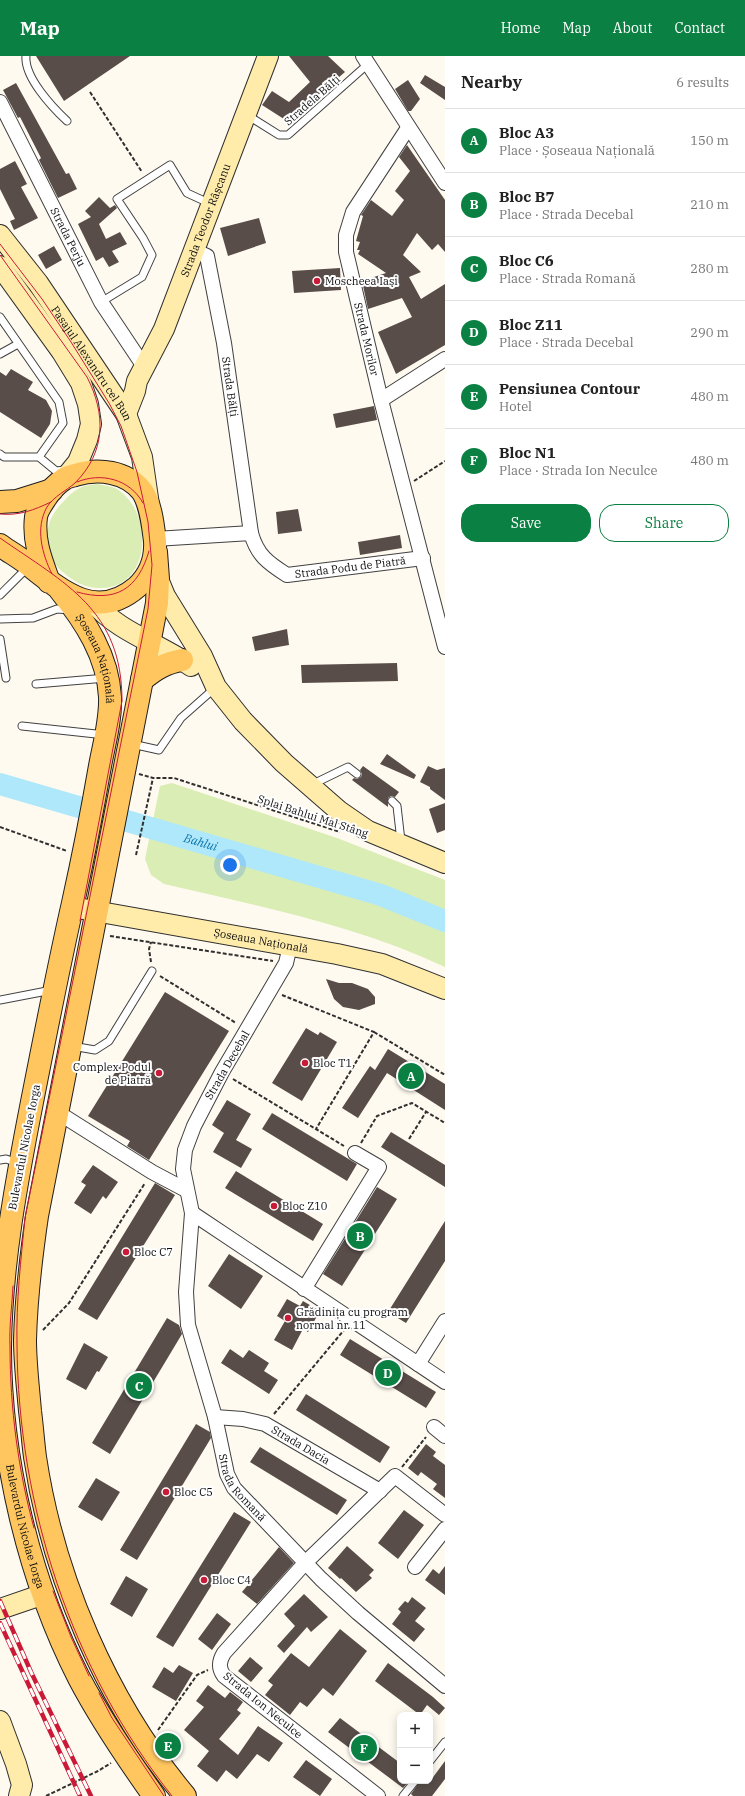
<!DOCTYPE html>
<html lang="en">
<head>
<meta charset="utf-8">
<style>
  body { margin:0; font-family:"IBM Plex Serif",serif; background:#f2f2f2; color:#222 }
  .controls { position:absolute; right:12px; bottom:12px; display:grid; overflow:hidden; border-radius:8px; box-shadow:0 2px 10px #0003 }
  .controls button { width:36px; height:36px; display:grid; place-items:center; padding:0; border:0; border-bottom:1px solid #e0e0e0; background:#fff; color:#222; font:20px sans-serif }
  .you { position:absolute; left:230px; top:809px; width:14px; height:14px; margin:-10px; border:3px solid #fff; border-radius:50%; background:#1a73e8; box-shadow:0 0 0 6px #1a73e833 }
  .badge { display:grid; place-items:center; width:26px; height:26px; border-radius:50%; background:#0b8043; color:#fff; font-size:13px; font-weight:700 }
  .pin { position:absolute; translate:-50% -50%; border:2px solid #fff; box-shadow:0 1px 4px #0006 }
  .list { margin:0; padding:0; list-style:none }
  h2 { display:flex; justify-content:space-between; align-items:center; height:52px; margin:0; padding:0 16px; font-size:17px }
  h2 small { font-size:13px; font-weight:400; color:#767676 }
  .list li { display:grid; grid-template-columns:26px 1fr auto; gap:12px; align-items:center; box-sizing:border-box; height:64px; padding:0 16px; border-top:1px solid #e0e0e0 }
  .list b { display:block; font-size:15px; white-space:nowrap }
  .list p { margin:0; font-size:13px; white-space:nowrap; color:#767676 }
  .list em { font-size:13px; font-style:normal; color:#767676 }
  .actions { display:flex; gap:8px; padding:12px 16px }
  .actions a { flex:1; padding:9px 0; border:1px solid #0b8043; border-radius:16px; text-align:center; font-size:14px; color:#0b8043 }
  .actions .main { background:#0b8043; color:#fff }
  .map { position:relative; flex:none; width:445px; height:1740px; overflow:hidden }
  header { display:flex; align-items:center; gap:24px; box-sizing:border-box; height:56px; padding:0 20px; background:#0b8043; color:#fff }
  header strong { font-size:19px }
  nav { display:flex; gap:22px; margin-inline-start:auto; font-size:14px }
  main { display:flex }
  aside { flex:1; background:#fff }
  .map>svg:first-child { display:block }
  .green { fill:#d9edb5 }
  .lines { fill:none; stroke-linecap:round; stroke-linejoin:round }
  .river { stroke:#afe8fb; stroke-width:22 }
  .building { fill:#584d49 }
  .lane-casing { stroke:#414141; stroke-width:9 }
  .street-casing { stroke:#414141; stroke-width:16 }
  .secondary-casing { stroke:#303030; stroke-width:22 }
  .primary-casing { stroke:#1f1f1f; stroke-width:24 }
  .path { stroke:#303030; stroke-width:2; stroke-dasharray:4 2; stroke-linecap:butt }
  .lane { stroke:#fff; stroke-width:7 }
  .street { stroke:#fff; stroke-width:14 }
  .secondary { stroke:#ffecaa; stroke-width:20 }
  .primary { stroke:#ffc65f; stroke-width:22 }
  .tram { stroke:#ca1a37; stroke-width:1 }
  .rail-casing { stroke:#ca1a37; stroke-width:4.5 }
  .rail { stroke:#fff; stroke-width:3; stroke-dasharray:9; stroke-linecap:butt }
  .poi-dot { fill:#ca1a37; stroke:#fff; stroke-width:1.5 }
  .labels { text-anchor:middle; stroke-width:4; stroke-linejoin:round; paint-order:stroke }
  .street-label { font-size:11px; fill:#0e0e0e; stroke:#fff }
  .poi-label { font-size:11px; fill:#0e0e0e; stroke:#fff; text-anchor:start }
  .water-label { font-size:12px; font-style:italic; fill:#0c78ab; stroke:#fff }
</style>
</head>
<body>
<header>
<strong>Map</strong>
<nav><a>Home</a><a>Map</a><a>About</a><a>Contact</a></nav>
</header>
<main>
<div class="map">
<svg width="445" height="1740" viewBox="0 0 445 1740">
  <rect width="100%" height="100%" fill="#fffaef"/>
  <!-- green -->
  <path class="green" d="M97 428C102 429 110 430 115 432 155 454 152 533 100 532 90 532 80 529 72 523 63 517 53 509 50 498 44 475 48 461 65 444 69 439 76 433 82 431 86 429 92 429 97 428Z
    M172 727 337 782 445 824V911C356 869 259 850 164 828L151 819 145 803 160 730Z"/>
  <g class="lines">
    <!-- river -->
    <path class="river" id="s1" d="M0 728 381 839 445 865"/>
  </g>
  <!-- building -->
  <path class="building" d="M36 0H130L64 45Z
    M289 0H328L345 16 301 54 295 64 290 60 287 65 262 49 272 35 289 46 310 26Z
    M425 19 445 31V44L420 27Z
    M408 24 420 43 411 55H408L395 33Z
    M16 27 66 118 69 117 77 133 58 142 39 104 41 102 20 61 18 62 3 34Z
    M407 89 445 144V196L438 188 432 194 417 177 403 199 421 216 409 221 421 243 445 228V289L396 318 378 276 412 261 402 242 368 253 362 225 386 217 358 198 360 194H357L360 186 356 185 363 160 361 159 371 144 392 160 404 144 395 135 410 115 399 101Z
    M15 105 27 128 21 131 38 162 14 174 10 165 15 163 0 133V113Z
    M99 141 110 152 115 149 117 152 99 168 106 183 120 176 127 188 112 195 119 206 109 211 103 201 96 205 78 168 91 161 85 155Z
    M259 162 266 187 228 200 220 172Z
    M54 190 62 204 46 213 38 199Z
    M340 212 341 234 294 237 292 215Z
    M11 313 33 326 28 334 46 344 52 355 50 368 41 382 0 356V316L6 320Z
    M374 350 377 364 336 372 333 358Z
    M298 453 302 475 278 478 276 456Z
    M400 479 402 492 360 499 358 486Z
    M287 573 289 589 255 595 252 581Z
    M397 607 398 625 302 627 301 609Z
    M387 698 416 719 414 723 380 708Z
    M363 710 399 736 395 741 391 740 388 742V751L352 724 354 722 357 723 361 721 362 718 360 714Z
    M428 710 437 714 445 712V744L430 733V731L420 726Z
    M445 747V774L437 777 429 753Z
    M326 923 339 927H352L368 933 375 941V948L359 954 343 951 334 943Z
    M165 936 229 975 149 1104 127 1090 130 1085 88 1060Z
    M306 972 318 979 320 976 337 986 302 1045 272 1027Z
    M388 993 445 1028V1054L387 1017 358 1062 342 1052 370 1010 375 1014Z
    M227 1044 251 1058 236 1084 252 1093 241 1112 213 1096 224 1077 212 1069Z
    M272 1057 357 1108 347 1125 262 1073Z
    M391 1076 445 1109V1131L381 1091Z
    M93 1109 118 1126 106 1143 103 1140 91 1158 74 1147 86 1129 81 1126Z
    M236 1115 323 1168 313 1185 225 1132Z
    M155 1127 175 1139 97 1264 78 1253Z
    M377 1131 397 1143 342 1230 323 1218Z
    M445 1165V1205L406 1267 388 1256Z
    M229 1198 263 1220 241 1253 208 1230Z
    M287 1243 300 1250 303 1245 320 1255 308 1276 303 1273 292 1294 274 1284 285 1265 277 1260Z
    M167 1262 179 1269 182 1278 110 1398 92 1387Z
    M350 1283 436 1336 426 1352 340 1299Z
    M84 1287 108 1301 99 1316 97 1315 86 1334 66 1323Z
    M230 1293 243 1302 249 1294 269 1307 264 1315 278 1324 269 1338 221 1307Z
    M306 1338 390 1391 380 1407 296 1354Z
    M196 1368 210 1376 211 1382 137 1504 120 1494Z
    M426 1388 436 1396 433 1400 445 1409V1442L433 1433 437 1428 421 1416 418 1420 408 1412Z
    M260 1391 347 1444 337 1459 250 1406Z
    M96 1422 120 1436 102 1465 78 1451Z
    M404 1454 424 1469 398 1503 378 1487Z
    M234 1456 251 1466 173 1591 156 1581Z
    M347 1490 374 1514 369 1519 372 1522 356 1536 341 1522 340 1523 328 1512Z
    M279 1491 294 1507 257 1548 242 1536Z
    M445 1510V1539L425 1524 433 1513 439 1518Z
    M126 1520 148 1533 132 1561 110 1548Z
    M304 1538 328 1561 311 1576 307 1571 284 1597 277 1590 295 1570 284 1558Z
    M412 1541 426 1552 415 1565 425 1573 414 1586 392 1568 401 1556 398 1553 405 1545 408 1547Z
    M217 1557 231 1568 212 1594 198 1583Z
    M340 1573 367 1595 333 1640 323 1632 307 1651 300 1646 290 1659 265 1639 273 1629 268 1625 291 1597 309 1611Z
    M250 1601 263 1612 251 1626 238 1615Z
    M388 1607 433 1641 445 1652 439 1659 427 1649 420 1659 375 1625Z
    M179 1609 193 1617 176 1645 152 1631 164 1611 173 1617Z
    M208 1629 225 1642 230 1636 243 1646 237 1654 241 1657 219 1683 238 1699 258 1670 283 1687 269 1706 257 1698 237 1723 226 1714 217 1726 197 1710 209 1695 184 1674 204 1651 196 1645Z
    M340 1662 400 1707V1725H409L403 1732 328 1676Z
    M306 1704 332 1723 320 1740 293 1721Z
    M445 1705V1723L432 1740H413L411 1738 420 1725H424L428 1728Z"/>
  <g class="lines">
    <!-- lane casing -->
    <g class="lane-casing">
      <path id="lane" d="M26 0C24 21 52 51 67 65
        M247 59 279 79H288L368 8
        M101 246 142 221 152 199 143 182 117 143 170 109 187 137 211 148
        M0 261 59 346 63 367 39 401
        M0 298 18 288
        M0 398 4 401H39L56 415 65 414
        M0 539 28 511
        M0 563 33 562 57 553 71 554
        M0 583 6 622
        M36 628 106 622
        M22 670 96 678 103 681
        M132 688 159 694 181 662 216 631
        M311 729 348 711 357 718
        M392 745 397 750 401 785
        M0 944 52 934
        M72 990 95 994 109 985 152 915
        M0 1104 6 1103 18 1107
        M430 1705 445 1686
        M403 1740 415 1725"/>
    </g>
    <!-- street casing -->
    <g class="street-casing">
      <g id="street">
        <path d="M363 0 445 127"/>
        <path id="s2" d="M0 46 101 246 145 312"/>
        <path id="s3" d="M408 72 353 156 346 179V196L381 344 445 591"/>
        <path id="s4" d="M194 194 207 200 224 287 251 477"/>
        <path d="M381 344 445 303"/>
        <path id="s5" d="M155 483 251 477C257 499 268 507 287 519L423 502"/>
        <path id="s6" d="M290 890 286 907 222 1016 194 1070 185 1094 183 1113 192 1157 186 1236 188 1269 215 1361 227 1418 234 1432 321 1523 358 1557 445 1630"/>
        <path d="M56 1060 65 1061 152 1116 186 1134"/>
        <path d="M192 1157 445 1326"/>
        <path d="M304 1233 379 1111 355 1097"/>
        <path d="M418 1308 445 1265"/>
        <path id="s7" d="M215 1361 243 1363 265 1368 380 1435"/>
        <path d="M434 1371 445 1380"/>
        <path d="M415 1511 445 1473"/>
        <path d="M378 1740 224 1620C218 1612 219 1605 224 1597L305 1507 395 1420 445 1459"/>
      </g>
    </g>
    <!-- secondary casing -->
    <g class="secondary-casing">
      <g id="secondary">
        <path id="s8" d="M0 179 38 227 126 358 142 401 149 449"/>
        <path d="M0 210 62 296 81 327 88 348 91 368 87 384 78 406 65 422"/>
        <path id="s9" d="M126 358 135 335 137 325 164 273 268 0"/>
        <path d="M158 523 165 540 202 600 216 631 243 665 284 707 339 755 368 775 445 807"/>
        <path d="M93 546C118 576 160 588 191 610"/>
        <path id="s10" d="M72 851 337 898 382 908 445 933"/>
        <path d="M0 1553 44 1538"/>
        <path d="M0 1665 16 1708 22 1729 19 1740"/>
      </g>
    </g>
    <!-- primary casing -->
    <g class="primary-casing">
      <g id="primary">
        <path d="M0 446 17 445 52 434"/>
        <path d="M0 489C8 495 17 500 25 506 59 533 95 567 137 531 151 518 156 503 155 485 153 470 151 448 142 435 126 415 98 412 75 419 72 420 67 421 64 423 56 428 50 435 45 443 41 449 37 454 36 461 33 485 41 504 49 526"/>
        <path d="M156 496 158 523 157 547 37 1160C31 1201 26 1242 25 1284 25 1307 28 1331 30 1355 32 1370 33 1386 35 1401 53 1521 107 1647 185 1740"/>
        <path id="s11" d="M60 534C85 565 108 600 110 641 111 664 104 688 100 710 92 756 83 802 73 847 58 913 45 980 32 1046 16 1128 1 1208 0 1291 0 1402 29 1524 79 1622 101 1664 127 1702 154 1740"/>
        <path d="M142 624C155 613 165 607 182 604"/>
      </g>
    </g>
    <!-- path -->
    <path class="path" d="M90 36 142 116
      M414 425 445 405
      M139 718 153 722H174L340 776
      M0 771 67 795
      M136 799 153 722
      M110 880 273 905
      M151 906 149 893 151 886
      M160 920 236 967
      M282 939 374 976 316 1073
      M374 976 445 1019
      M233 1023 344 1090
      M409 1083 426 1056
      M361 1087 377 1060 412 1047 445 1067
      M43 1274 69 1247 145 1127
      M274 1358 344 1274
      M402 1411 426 1381
      M158 1674 197 1619 208 1614
      M46 1740 98 1715 111 1707"/>
    <!-- lane -->
    <use href="#lane" class="lane"/>
    <!-- street -->
    <use href="#street" class="street"/>
    <!-- secondary -->
    <use href="#secondary" class="secondary"/>
    <!-- primary -->
    <use href="#primary" class="primary"/>
    <!-- tram -->
    <path class="tram" d="M0 188 42 243 71 286 109 347 121 370 137 416 148 466 152 509 148 553 25 1162C21 1203 16 1246 17 1288 18 1450 71 1613 172 1740
      M0 199 87 321C106 358 106 396 75 427 66 435 54 440 47 451 35 472 42 498 52 518
      M77 426C101 416 130 423 143 447
      M0 458C19 460 34 454 51 446
      M0 482C66 528 122 554 122 645L80 865
      M77 536C116 547 138 533 149 495
      M13 1230C12 1250 9 1271 10 1291 10 1351 18 1414 34 1472
      M53 1535 71 1581 89 1620
      M99 1637 112 1662 164 1740"/>
    <!-- rail casing -->
    <g class="rail-casing">
      <path id="rail" d="M0 1545 31 1616 91 1740
        M0 1567 80 1740"/>
    </g>
    <!-- rail -->
    <use href="#rail" class="rail"/>
  </g>
  <!-- markers -->
  <g class="poi-dot">
    <circle cx="317" cy="225" r="4"/>
    <circle cx="305" cy="1007" r="4"/>
    <circle cx="159" cy="1017" r="4"/>
    <circle cx="274" cy="1150" r="4"/>
    <circle cx="126" cy="1196" r="4"/>
    <circle cx="288" cy="1262" r="4"/>
    <circle cx="166" cy="1436" r="4"/>
    <circle cx="204" cy="1524" r="4"/>
  </g>
  <g class="labels">
    <!-- street labels -->
    <g class="street-label">
      <text transform="translate(312 44) rotate(-41)" y="4">Stradela Bălți</text>
      <text dy="4" stroke="none"><textPath href="#s9" startOffset="210">Strada Teodor Râșcanu</textPath></text>
      <text dy="4" stroke="none"><textPath href="#s2" startOffset="151">Strada Perju</textPath></text>
      <text dy="4" stroke="none"><textPath href="#s3" startOffset="231">Strada Morilor</textPath></text>
      <text dy="4" stroke="none"><textPath href="#s8" startOffset="158">Pasajul Alexandru cel Bun</textPath></text>
      <text dy="4" stroke="none"><textPath href="#s4" startOffset="147">Strada Bălți</textPath></text>
      <text dy="4" stroke="none"><textPath href="#s5" startOffset="217">Strada Podu de Piatră</textPath></text>
      <text dy="4" stroke="none"><textPath href="#s11" startOffset="79">Șoseaua Națională</textPath></text>
      <text transform="translate(313 760) rotate(18)" y="4">Splai Bahlui Mal Stâng</text>
      <text dy="4" stroke="none"><textPath href="#s10" startOffset="192">Șoseaua Națională</textPath></text>
      <text transform="translate(227 1009) rotate(-60)" y="4">Strada Decebal</text>
      <text transform="translate(24 1091) rotate(-79)" y="4">Bulevardul Nicolae Iorga</text>
      <text dy="4" stroke="none"><textPath href="#s7" startOffset="92">Strada Dacia</textPath></text>
      <text dy="4" stroke="none"><textPath href="#s6" startOffset="580">Strada Romană</textPath></text>
      <text dy="4" stroke="none"><textPath href="#s11" startOffset="962">Bulevardul Nicolae Iorga</textPath></text>
      <text transform="translate(263 1649) rotate(39)" y="4">Strada Ion Neculce</text>
    </g>
    <!-- poi labels -->
    <g class="poi-label">
      <text x="325" y="229">Moscheea Iaşi</text>
      <text x="313" y="1011">Bloc T1</text>
      <text x="151" y="1015" text-anchor="end">Complex Podul<tspan x="151" dy="13">de Piatră</tspan></text>
      <text x="282" y="1154">Bloc Z10</text>
      <text x="134" y="1200">Bloc C7</text>
      <text x="296" y="1260">Grădinița cu program<tspan x="296" dy="13">normal nr. 11</tspan></text>
      <text x="174" y="1440">Bloc C5</text>
      <text x="212" y="1528">Bloc C4</text>
    </g>
    <!-- water labels -->
    <g class="water-label">
      <text dy="4" stroke="none"><textPath href="#s1" startOffset="209">Bahlui</textPath></text>
    </g>
  </g>
</svg>
<div class="controls">
<button>+</button>
<button>−</button>
</div>
<div class="you"></div>
<div class="pin badge" style="left:411px;top:1020px">A</div>
<div class="pin badge" style="left:360px;top:1180px">B</div>
<div class="pin badge" style="left:139px;top:1330px">C</div>
<div class="pin badge" style="left:388px;top:1317px">D</div>
<div class="pin badge" style="left:168px;top:1690px">E</div>
<div class="pin badge" style="left:364px;top:1692px">F</div>
</div>
<aside>
<h2>Nearby<small>6 results</small></h2>
<ul class="list">
<li><span class="badge">A</span><div><b>Bloc A3</b><p>Place · Șoseaua Națională</p></div><em>150 m</em></li>
<li><span class="badge">B</span><div><b>Bloc B7</b><p>Place · Strada Decebal</p></div><em>210 m</em></li>
<li><span class="badge">C</span><div><b>Bloc C6</b><p>Place · Strada Romană</p></div><em>280 m</em></li>
<li><span class="badge">D</span><div><b>Bloc Z11</b><p>Place · Strada Decebal</p></div><em>290 m</em></li>
<li><span class="badge">E</span><div><b>Pensiunea Contour</b><p>Hotel</p></div><em>480 m</em></li>
<li><span class="badge">F</span><div><b>Bloc N1</b><p>Place · Strada Ion Neculce</p></div><em>480 m</em></li>
</ul>
<div class="actions"><a class="main">Save</a><a>Share</a></div>
</aside>
</main>
</body>
</html>
